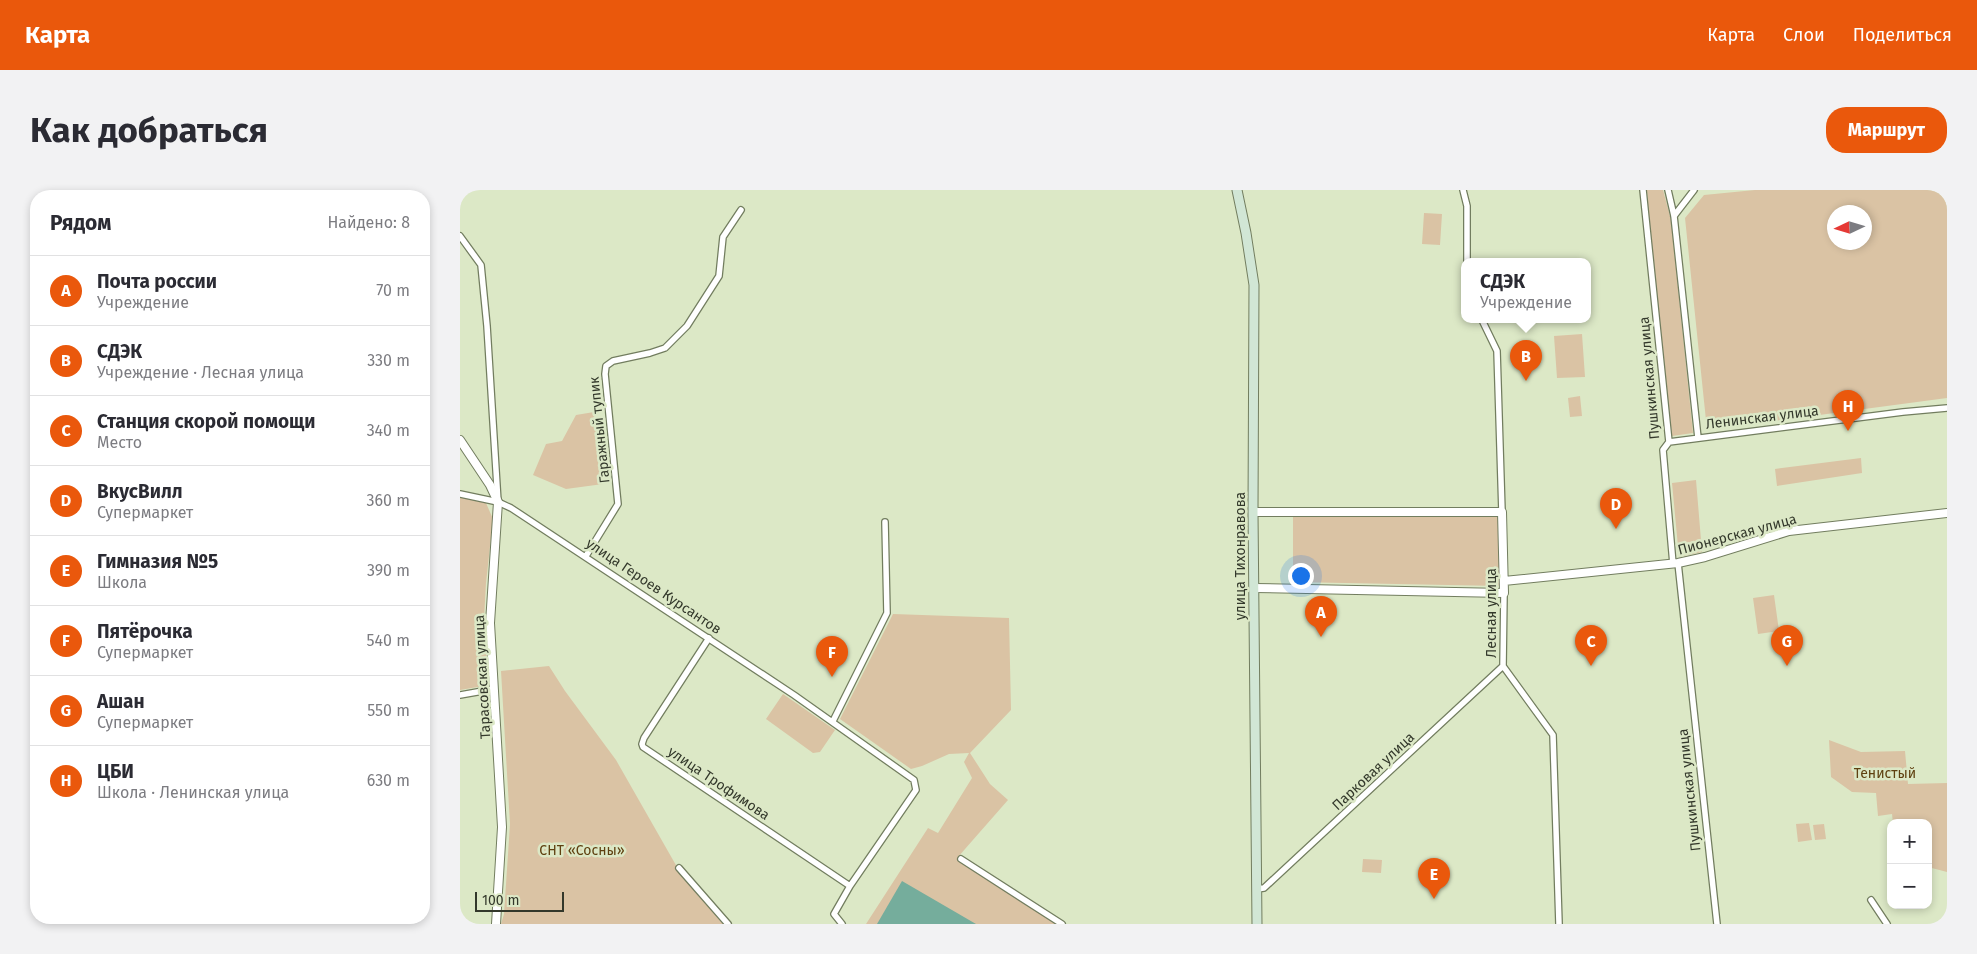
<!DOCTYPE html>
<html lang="ru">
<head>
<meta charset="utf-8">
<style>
  body { margin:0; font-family:"Fira Sans",sans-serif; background:#f2f2f3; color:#2b2b33 }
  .controls { position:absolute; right:15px; bottom:15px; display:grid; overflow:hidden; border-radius:10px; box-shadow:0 2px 8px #0003 }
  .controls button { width:45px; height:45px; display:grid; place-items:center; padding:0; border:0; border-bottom:1px solid #e1e1e2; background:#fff; color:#2b2b33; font:25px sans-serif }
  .compass { position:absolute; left:1367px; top:15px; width:45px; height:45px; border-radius:50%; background:#fff; box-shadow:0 2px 8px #0003; rotate:266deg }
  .scale { position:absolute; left:15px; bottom:12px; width:89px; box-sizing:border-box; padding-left:5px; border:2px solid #33382b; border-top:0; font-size:14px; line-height:18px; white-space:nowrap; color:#33382b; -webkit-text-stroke:4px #dce8c6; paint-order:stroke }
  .you { position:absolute; left:840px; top:385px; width:18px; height:18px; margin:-12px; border:4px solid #fff; border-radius:50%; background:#1a73e8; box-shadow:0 0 0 8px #1a73e833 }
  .badge { display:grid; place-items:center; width:32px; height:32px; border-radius:50%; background:#ea580c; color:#fff; font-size:16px; font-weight:700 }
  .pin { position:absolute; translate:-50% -41px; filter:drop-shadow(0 1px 2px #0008) }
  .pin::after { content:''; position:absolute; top:26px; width:18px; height:15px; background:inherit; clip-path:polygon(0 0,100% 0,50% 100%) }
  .popup { position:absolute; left:1001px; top:68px; width:130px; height:65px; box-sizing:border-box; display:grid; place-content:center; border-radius:10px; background:#fff; filter:drop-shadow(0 1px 4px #0005); font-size:16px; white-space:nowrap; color:#7c7c81 }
  .popup b { font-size:19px; color:#2b2b33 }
  .popup::after { content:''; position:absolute; left:50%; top:100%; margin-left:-10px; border:10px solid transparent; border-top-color:#fff }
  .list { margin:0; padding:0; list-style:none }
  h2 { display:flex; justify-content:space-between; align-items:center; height:65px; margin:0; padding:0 20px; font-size:21px }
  h2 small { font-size:16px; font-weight:400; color:#7c7c81 }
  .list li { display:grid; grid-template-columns:32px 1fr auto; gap:15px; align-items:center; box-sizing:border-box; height:70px; padding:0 20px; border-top:1px solid #e1e1e2 }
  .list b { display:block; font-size:19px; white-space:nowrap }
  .list p { margin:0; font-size:16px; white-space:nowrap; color:#7c7c81 }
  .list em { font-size:16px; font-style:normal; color:#7c7c81 }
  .map { position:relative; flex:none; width:1487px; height:734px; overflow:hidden; border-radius:20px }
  header { display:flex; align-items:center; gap:30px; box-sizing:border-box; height:70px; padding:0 25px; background:#ea580c; color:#fff }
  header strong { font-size:24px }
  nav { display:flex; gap:28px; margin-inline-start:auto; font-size:18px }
  .intro { display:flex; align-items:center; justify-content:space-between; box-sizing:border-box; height:120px; padding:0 30px }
  h1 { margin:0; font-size:35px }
  .button { padding:12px 22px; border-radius:20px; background:#ea580c; color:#fff; font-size:18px; font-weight:700 }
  main { display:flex; gap:30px; padding:0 30px }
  aside { flex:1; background:#fff; border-radius:20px; box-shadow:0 2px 8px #0003 }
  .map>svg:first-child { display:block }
  .green { fill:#dac3a4; fill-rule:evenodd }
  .water { fill:#75ad9c }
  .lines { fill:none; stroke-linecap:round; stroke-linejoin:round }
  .minor-casing { stroke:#727d5f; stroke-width:8 }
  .tertiary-casing { stroke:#727d5f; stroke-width:10 }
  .secondary-casing { stroke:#727d5f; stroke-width:11 }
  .minor { stroke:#fff; stroke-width:5.5 }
  .tertiary { stroke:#fff; stroke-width:8 }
  .secondary { stroke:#d1e6d5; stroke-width:9 }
  .labels { text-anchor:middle; stroke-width:5; stroke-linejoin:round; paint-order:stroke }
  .street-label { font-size:14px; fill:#33382b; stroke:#dce8c6 }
  .park-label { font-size:14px; fill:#5f4010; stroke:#dce8c6 }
</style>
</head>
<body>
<header>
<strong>Карта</strong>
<nav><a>Карта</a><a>Слои</a><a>Поделиться</a></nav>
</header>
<div class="intro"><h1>Как добраться</h1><a class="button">Маршрут</a></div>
<main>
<aside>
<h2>Рядом<small>Найдено: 8</small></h2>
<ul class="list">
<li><span class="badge">A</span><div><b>Почта россии</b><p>Учреждение</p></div><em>70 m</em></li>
<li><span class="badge">B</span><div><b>СДЭК</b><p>Учреждение · Лесная улица</p></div><em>330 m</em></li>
<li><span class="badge">C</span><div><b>Станция скорой помощи</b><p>Место</p></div><em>340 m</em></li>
<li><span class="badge">D</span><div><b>ВкусВилл</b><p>Супермаркет</p></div><em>360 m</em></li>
<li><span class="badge">E</span><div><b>Гимназия №5</b><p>Школа</p></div><em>390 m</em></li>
<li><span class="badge">F</span><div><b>Пятёрочка</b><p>Супермаркет</p></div><em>540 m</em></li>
<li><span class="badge">G</span><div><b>Ашан</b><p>Супермаркет</p></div><em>550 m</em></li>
<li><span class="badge">H</span><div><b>ЦБИ</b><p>Школа · Ленинская улица</p></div><em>630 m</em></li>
</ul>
</aside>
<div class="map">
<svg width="1487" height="734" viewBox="0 0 1487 734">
  <rect width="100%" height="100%" fill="#dce8c6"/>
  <!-- green -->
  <path class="green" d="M1187 0H1203L1211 30 1233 243 1212 246 1189 34Z
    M1295 0H1487V208L1247 240 1225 28 1244 5ZM1374 22H1404V52H1374Z
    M964 23 982 24 980 55 962 54Z
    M1122 144 1125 187 1097 188 1094 146Z
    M1120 206 1122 226 1110 227 1108 208Z
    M134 222 143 294 106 299 73 285 86 254 102 251 116 225Z
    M1401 268 1402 283 1317 296 1315 279Z
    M1236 290 1242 362 1219 367 1212 293Z
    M0 307 26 313 33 329 26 393 24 429 29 495 0 500Z
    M1040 326V396L833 392V327Z
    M1314 405 1319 441 1298 444 1293 408Z
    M433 424 549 428 551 520 510 563 530 594 548 610 498 667 501 670 598 734H406L468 638 478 643 512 588 504 572 509 563 489 564 462 576 451 579 380 529Z
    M89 476 105 501 156 570 221 684 265 734H41L44 724 50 634 41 481Z
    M323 504 375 540 360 562 353 563 306 529Z
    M1369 550 1401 562 1445 561 1448 594 1487 593V682L1468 677V633H1433L1432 624 1418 626 1416 603 1392 602 1371 587Z
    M1349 633 1352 650 1338 652 1336 634Z
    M1364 634 1366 649 1355 650 1353 635Z
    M903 669 922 670 921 683 902 682Z"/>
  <!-- water -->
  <path class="water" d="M442 691 516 734H417Z"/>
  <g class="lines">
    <!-- minor casing -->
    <g class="minor-casing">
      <path id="minor" d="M1003 0 1007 16V72
        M1183 0 1209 252 1203 260 1213 374
        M1208 0 1214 26 1238 248
        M1214 26 1234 0
        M0 46 21 75 27 136 38 312 51 318 334 505 454 590 456 600 390 696
        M1022 130 1037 161 1042 322
        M1209 252 1443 222 1487 218
        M0 304 38 312
        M126 366 158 314 145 184 146 176 153 171 190 163 205 158 227 136 259 86 263 47 281 20
        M1218 373 1257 734
        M1044 403 1043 476 1093 545 1099 734
        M249 448 184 548 182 554 183 557 390 696 374 724 382 734
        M0 505 34 499
        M373 531 427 423 425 332
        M501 669 602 734
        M219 678 268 734
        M797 699 804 698 1043 476
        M1411 710 1427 734"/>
    </g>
    <!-- tertiary casing -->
    <g class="tertiary-casing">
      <path id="tertiary" d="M0 250 30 295 38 312 30 433 42 637 36 734
        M793 322H1042L1044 403 794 398
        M1044 391 1218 373 1245 367 1329 341 1487 323"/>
    </g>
    <!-- secondary casing -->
    <g class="secondary-casing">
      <path id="secondary" d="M777 0 786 43 794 95 793 322 797 734"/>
    </g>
    <!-- minor -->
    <use href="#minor" class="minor"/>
    <!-- tertiary -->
    <use href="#tertiary" class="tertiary"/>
    <!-- secondary -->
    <use href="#secondary" class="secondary"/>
  </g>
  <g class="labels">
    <!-- street labels -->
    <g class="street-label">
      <text transform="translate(1189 188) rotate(-95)" y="5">Пушкинская улица</text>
      <text transform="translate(1302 227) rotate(-7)" y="5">Ленинская улица</text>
      <text transform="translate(139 240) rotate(-96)" y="5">Гаражный тупик</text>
      <text transform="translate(1277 344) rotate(-15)" y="5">Пионерская улица</text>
      <text transform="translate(780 366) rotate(-90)" y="5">улица Тихонравова</text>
      <text transform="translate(194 396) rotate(34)" y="5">улица Героев Курсантов</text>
      <text transform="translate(1031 423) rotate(-90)" y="5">Лесная улица</text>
      <text transform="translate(22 487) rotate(-93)" y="5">Тарасовская улица</text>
      <text transform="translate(913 581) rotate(-43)" y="5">Парковая улица</text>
      <text transform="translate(259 593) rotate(34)" y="5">улица Трофимова</text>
      <text transform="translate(1229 600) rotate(-96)" y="5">Пушкинская улица</text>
    </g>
    <!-- park labels -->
    <g class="park-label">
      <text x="1425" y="588">Тенистый</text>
      <text x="122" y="665">СНТ «Сосны»</text>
    </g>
  </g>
</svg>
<div class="controls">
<button>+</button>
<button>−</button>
</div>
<svg class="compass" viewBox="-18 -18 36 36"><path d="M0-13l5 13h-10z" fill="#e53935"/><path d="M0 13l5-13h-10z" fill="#7c7c81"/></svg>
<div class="scale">100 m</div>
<div class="you"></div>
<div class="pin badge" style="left:861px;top:447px">A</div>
<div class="pin badge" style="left:1066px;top:191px">B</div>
<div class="popup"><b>СДЭК</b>Учреждение</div>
<div class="pin badge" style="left:1131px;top:476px">C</div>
<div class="pin badge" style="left:1156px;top:339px">D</div>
<div class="pin badge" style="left:974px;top:709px">E</div>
<div class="pin badge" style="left:372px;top:487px">F</div>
<div class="pin badge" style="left:1327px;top:476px">G</div>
<div class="pin badge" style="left:1388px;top:241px">H</div>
</div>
</main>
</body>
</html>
